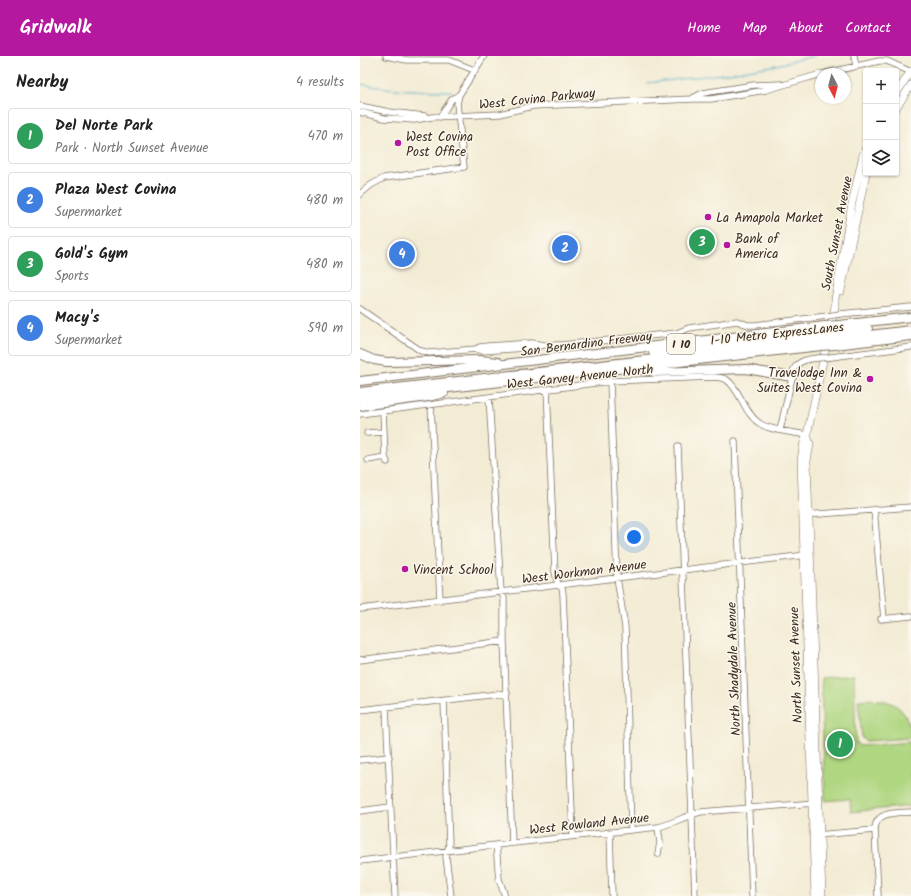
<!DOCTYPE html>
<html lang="en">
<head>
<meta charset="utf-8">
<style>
  body { margin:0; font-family:Kalam,sans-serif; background:#f2f2f2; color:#222 }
  .controls { position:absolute; right:12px; top:12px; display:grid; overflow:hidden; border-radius:4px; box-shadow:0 1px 3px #0004 }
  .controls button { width:36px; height:36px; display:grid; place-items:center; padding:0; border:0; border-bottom:1px solid #e0e0e0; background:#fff; color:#222; font:20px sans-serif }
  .compass { position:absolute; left:455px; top:12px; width:36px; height:36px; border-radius:50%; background:#fff; box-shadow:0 1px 3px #0004; rotate:173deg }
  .you { position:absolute; left:274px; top:481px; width:14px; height:14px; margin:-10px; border:3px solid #fff; border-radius:50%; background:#1a73e8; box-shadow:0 0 0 6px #1a73e833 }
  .badge { display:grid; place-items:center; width:26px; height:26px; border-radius:50%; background:#b5179e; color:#fff; font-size:13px; font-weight:700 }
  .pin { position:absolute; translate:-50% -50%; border:2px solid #fff; box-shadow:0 1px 4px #0006 }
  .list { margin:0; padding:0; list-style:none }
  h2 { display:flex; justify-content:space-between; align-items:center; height:52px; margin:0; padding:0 16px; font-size:17px }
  h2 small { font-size:13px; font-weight:400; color:#767676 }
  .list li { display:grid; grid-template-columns:26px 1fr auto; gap:12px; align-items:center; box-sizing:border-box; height:56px; margin:0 8px 8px; padding:0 8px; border:1px solid #e0e0e0; border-radius:4px }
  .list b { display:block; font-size:15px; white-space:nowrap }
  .list p { margin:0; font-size:13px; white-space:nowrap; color:#767676 }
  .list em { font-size:13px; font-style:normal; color:#767676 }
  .icon { flex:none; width:22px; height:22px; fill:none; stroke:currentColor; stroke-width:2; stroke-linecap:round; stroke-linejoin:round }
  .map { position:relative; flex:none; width:551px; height:840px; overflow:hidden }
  header { display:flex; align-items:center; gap:24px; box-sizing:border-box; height:56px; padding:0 20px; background:#b5179e; color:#fff }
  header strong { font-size:19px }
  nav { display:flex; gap:22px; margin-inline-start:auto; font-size:14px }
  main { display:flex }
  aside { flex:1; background:#fff }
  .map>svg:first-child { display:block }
  .green { fill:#afd680; stroke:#75804f }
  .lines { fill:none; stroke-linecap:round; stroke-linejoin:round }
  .stream { stroke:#45a7c4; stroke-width:1 }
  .minor-casing { stroke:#7b6e5e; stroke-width:7 }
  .major-casing { stroke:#7b6e5e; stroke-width:8 }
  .highway-casing { stroke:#7b6e5e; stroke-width:10 }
  .minor { stroke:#fff; stroke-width:5.5 }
  .major { stroke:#fff; stroke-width:7 }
  .highway { stroke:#fff; stroke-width:8 }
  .minor-bridge-casing { stroke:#7b6e5e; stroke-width:7; stroke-linecap:butt }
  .highway-bridge-casing { stroke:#7b6e5e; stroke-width:10; stroke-linecap:butt }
  .minor-bridge { stroke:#fff; stroke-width:5.5 }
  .highway-bridge { stroke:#fff; stroke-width:8 }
  .poi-dot { fill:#b5179e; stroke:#fbf7ec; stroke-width:1.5 }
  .labels { text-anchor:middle; stroke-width:3; stroke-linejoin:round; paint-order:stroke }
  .shield { fill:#fbf7ec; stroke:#75685c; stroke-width:1 }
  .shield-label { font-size:12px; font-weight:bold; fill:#3b2a1e }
  .street-label { font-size:13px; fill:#3b2a1e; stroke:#fbf7ec }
  .poi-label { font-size:13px; fill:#3b2a1e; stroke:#fbf7ec; text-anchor:start }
</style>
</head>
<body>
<header>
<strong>Gridwalk</strong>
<nav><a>Home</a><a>Map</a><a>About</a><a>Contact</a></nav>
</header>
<main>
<aside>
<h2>Nearby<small>4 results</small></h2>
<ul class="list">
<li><span class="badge" style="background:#2e9e5b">1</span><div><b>Del Norte Park</b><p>Park · North Sunset Avenue</p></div><em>470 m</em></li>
<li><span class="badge" style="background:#3f7fe0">2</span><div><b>Plaza West Covina</b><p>Supermarket</p></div><em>480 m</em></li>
<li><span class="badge" style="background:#2e9e5b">3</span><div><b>Gold's Gym</b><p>Sports</p></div><em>480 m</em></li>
<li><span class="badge" style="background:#3f7fe0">4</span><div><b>Macy's</b><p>Supermarket</p></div><em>590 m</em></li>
</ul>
</aside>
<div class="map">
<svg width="551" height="840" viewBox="0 0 551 840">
  <rect width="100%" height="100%" fill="#fbf7ec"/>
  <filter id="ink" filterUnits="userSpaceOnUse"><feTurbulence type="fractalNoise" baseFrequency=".025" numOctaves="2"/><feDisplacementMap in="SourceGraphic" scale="8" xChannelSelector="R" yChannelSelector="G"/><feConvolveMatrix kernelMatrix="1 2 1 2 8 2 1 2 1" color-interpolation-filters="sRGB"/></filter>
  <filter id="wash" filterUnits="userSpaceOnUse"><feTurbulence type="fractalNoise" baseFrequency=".012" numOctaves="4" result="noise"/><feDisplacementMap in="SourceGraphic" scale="16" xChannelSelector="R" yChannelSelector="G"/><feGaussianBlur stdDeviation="0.9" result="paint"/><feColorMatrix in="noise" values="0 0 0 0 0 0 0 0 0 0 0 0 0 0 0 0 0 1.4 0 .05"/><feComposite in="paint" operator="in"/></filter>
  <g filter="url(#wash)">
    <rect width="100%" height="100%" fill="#f3ecd5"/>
    <!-- green -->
    <path class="green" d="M494 619 496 687 500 690 551 686V750L491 756 490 743 465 745 461 622Z
      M511 643C518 644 524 644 531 647 544 652 551 668 551 682L506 685 502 682 498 644Z"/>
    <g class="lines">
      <!-- stream -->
      <path class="stream" d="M288 27 370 17 412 10 454 0
        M0 28C31 34 61 35 92 35"/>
    </g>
  </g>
  <g filter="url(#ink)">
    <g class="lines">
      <!-- minor casing -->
      <g class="minor-casing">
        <path id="minor" d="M26 0 47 4H89L114 14
          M494 0 496 10
          M462 18 519 5H527L551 16
          M333 42 343 37 394 29 421 28
          M0 50 29 56 65 60
          M0 56 24 62 54 64 72 61 140 58 173 50 333 43H351L406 34 461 18
          M80 61 92 43 99 39
          M0 138 11 129 24 122 104 111 97 48 99 39 124 0
          M0 253 61 295 70 297 116 293 120 291 128 290 172 287 184 289H202L317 277 329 272 377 265 388 269H395L467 260
          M480 258 551 251
          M116 293 121 295 167 292 180 290
          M471 301 551 291
          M250 325 257 522 265 571 271 774
          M187 333 195 516 198 529 202 532 203 538 213 780
          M129 341 141 536 144 542V585L152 787
          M71 349 80 544
          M23 355 25 401 27 406
          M0 358 250 325 352 321C357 321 363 322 367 324 380 333 384 357 399 367 410 375 434 376 447 379
          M420 374 434 313C439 304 448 303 458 302
          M7 377 24 376
          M375 385 392 840
          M318 390 335 840
          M8 404 25 401
          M514 454 524 563
          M446 459 551 451
          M0 553 446 499
          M521 563 551 560
          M0 604 144 585
          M84 645 89 789 86 801 91 840
          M26 652 35 840
          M0 654 147 637
          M0 704 29 701
          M0 755 30 751
          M298 771 300 786 298 798
          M250 776 252 840
          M457 779 515 774
          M136 789 139 823 145 840
          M0 805 136 789 298 771C312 768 325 760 340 756L455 747
          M518 840 515 774C515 755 536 757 551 756"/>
      </g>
      <!-- major casing -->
      <g class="major-casing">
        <path id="major" d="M536 38 551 15
          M536 52 551 29
          M481 235 506 117
          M470 274 475 250V243L492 147 503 99 506 92
          M447 379 450 388 447 405 462 840
          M455 840 441 404 444 386 447 379 467 286"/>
      </g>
      <!-- highway casing -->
      <g class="highway-casing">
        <path id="highway" d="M479 269 551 261
          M477 276 508 273
          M476 283 551 274
          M475 289 551 280
          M293 296 464 278
          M0 298 14 304 27 306 121 304 138 306
          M279 313 295 316 386 313 432 321
          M0 325 465 270
          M0 336 462 284
          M0 342 461 290
          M0 350 68 341 84 337"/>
      </g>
      <!-- minor -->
      <use href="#minor" class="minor"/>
      <!-- major -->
      <use href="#major" class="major"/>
      <!-- highway -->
      <use href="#highway" class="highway"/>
      <!-- minor-bridge casing -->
      <g class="minor-bridge-casing">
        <path id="minor-bridge" d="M467 260 480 258
          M458 302 471 301"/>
      </g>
      <!-- highway-bridge casing -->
      <g class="highway-bridge-casing">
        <path id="highway-bridge" d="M465 270 479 269
          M464 278 477 276
          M462 284 476 283
          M461 290 475 289"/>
      </g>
      <!-- minor-bridge -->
      <use href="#minor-bridge" class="minor-bridge"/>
      <!-- highway-bridge -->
      <use href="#highway-bridge" class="highway-bridge"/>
    </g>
  </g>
  <!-- markers -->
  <g class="poi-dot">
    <circle cx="38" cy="87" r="4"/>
    <circle cx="348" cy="161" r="4"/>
    <circle cx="367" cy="189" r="4"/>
    <circle cx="510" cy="323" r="4"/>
    <circle cx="45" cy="513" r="4"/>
  </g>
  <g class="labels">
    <!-- shield labels -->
    <rect class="shield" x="307" y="278" width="28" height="20" rx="3"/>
    <g class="shield-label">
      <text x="321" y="292">I 10</text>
    </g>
    <!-- street labels -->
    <g class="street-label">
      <text transform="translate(177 42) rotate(-6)" y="5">West Covina Parkway</text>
      <text transform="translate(476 177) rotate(-79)" y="5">South Sunset Avenue</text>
      <text transform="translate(417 277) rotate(-6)" y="5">I-10 Metro ExpressLanes</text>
      <text transform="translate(226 287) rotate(-7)" y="5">San Bernardino Freeway</text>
      <text transform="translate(220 320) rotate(-6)" y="5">West Garvey Avenue North</text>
      <text transform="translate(224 515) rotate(-7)" y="5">West Workman Avenue</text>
      <text transform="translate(435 609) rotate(-92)" y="5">North Sunset Avenue</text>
      <text transform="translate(373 613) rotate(-92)" y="5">North Shadydale Avenue</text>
      <text transform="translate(229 767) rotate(-6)" y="5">West Rowland Avenue</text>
    </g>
    <!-- poi labels -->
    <g class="poi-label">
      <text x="46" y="85">West Covina<tspan x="46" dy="15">Post Office</tspan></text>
      <text x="356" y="166">La Amapola Market</text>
      <text x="375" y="187">Bank of<tspan x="375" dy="15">America</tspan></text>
      <text x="502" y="321" text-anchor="end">Travelodge Inn &amp;<tspan x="502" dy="15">Suites West Covina</tspan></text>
      <text x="53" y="518">Vincent School</text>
    </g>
  </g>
</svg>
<div class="controls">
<button>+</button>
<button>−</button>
<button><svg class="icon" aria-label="layers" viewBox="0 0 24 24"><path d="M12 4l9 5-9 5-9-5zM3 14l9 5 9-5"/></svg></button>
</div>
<svg class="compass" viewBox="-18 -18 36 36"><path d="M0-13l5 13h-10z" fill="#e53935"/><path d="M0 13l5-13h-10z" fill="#767676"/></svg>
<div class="you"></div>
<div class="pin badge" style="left:480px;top:688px;background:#2e9e5b">1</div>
<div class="pin badge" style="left:205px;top:192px;background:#3f7fe0">2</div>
<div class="pin badge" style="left:342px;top:186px;background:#2e9e5b">3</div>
<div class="pin badge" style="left:42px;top:198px;background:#3f7fe0">4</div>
</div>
</main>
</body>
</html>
